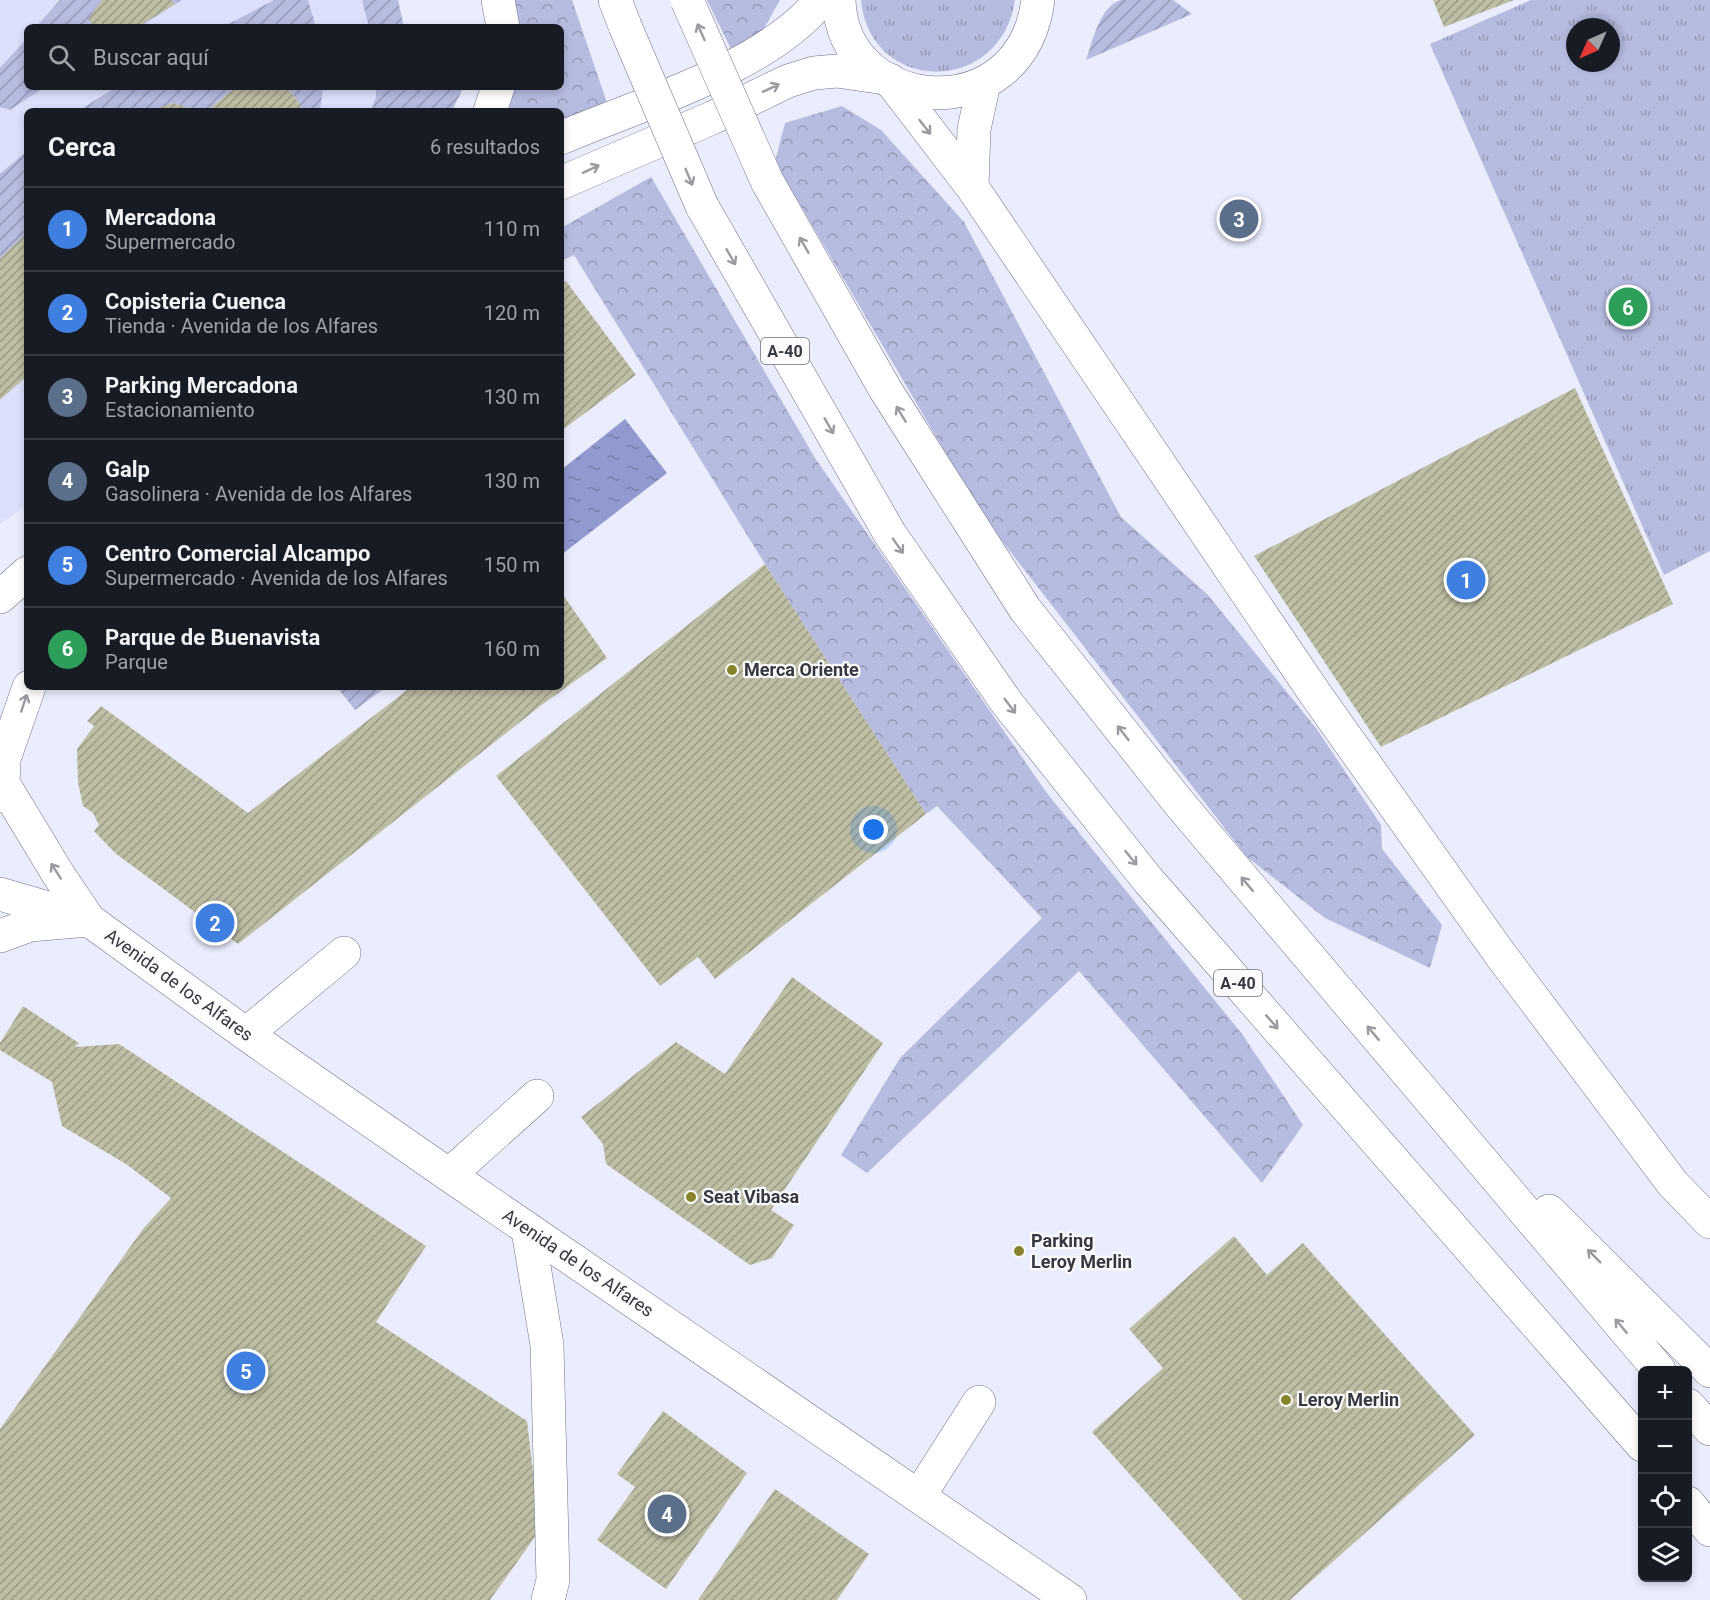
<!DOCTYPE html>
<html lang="es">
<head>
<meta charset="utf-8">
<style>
  body { margin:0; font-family:Roboto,sans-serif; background:#242831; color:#f1f3f6 }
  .controls { position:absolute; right:18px; bottom:18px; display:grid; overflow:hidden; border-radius:9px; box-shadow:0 3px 9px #0003 }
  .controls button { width:54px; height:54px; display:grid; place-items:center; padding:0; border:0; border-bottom:2px solid #363941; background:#171b24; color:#f1f3f6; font:30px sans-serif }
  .compass { position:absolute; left:1566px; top:18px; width:54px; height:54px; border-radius:50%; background:#171b24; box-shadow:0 3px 9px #0003; rotate:225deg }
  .you { position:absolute; left:874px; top:830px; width:21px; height:21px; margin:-15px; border:4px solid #fff; border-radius:50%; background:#1a73e8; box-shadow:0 0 0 9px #1a73e833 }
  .badge { display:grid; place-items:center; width:39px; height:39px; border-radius:50%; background:#7c3aed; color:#fff; font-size:20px; font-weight:700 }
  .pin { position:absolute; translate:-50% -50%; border:3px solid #fff; box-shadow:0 2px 6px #0006 }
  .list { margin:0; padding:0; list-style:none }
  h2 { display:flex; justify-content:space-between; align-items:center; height:78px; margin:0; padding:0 24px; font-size:26px }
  h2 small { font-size:20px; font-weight:400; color:#9ea1a6 }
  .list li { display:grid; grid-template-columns:39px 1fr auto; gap:18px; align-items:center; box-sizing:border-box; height:84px; padding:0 24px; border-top:2px solid #363941 }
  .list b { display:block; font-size:22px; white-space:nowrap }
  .list p { margin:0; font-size:20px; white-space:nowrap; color:#9ea1a6 }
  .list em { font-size:20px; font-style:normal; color:#9ea1a6 }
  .icon { flex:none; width:33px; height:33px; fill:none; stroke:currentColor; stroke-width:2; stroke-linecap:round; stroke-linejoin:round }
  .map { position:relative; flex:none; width:1710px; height:1600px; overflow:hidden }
  .search { position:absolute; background:#171b24; box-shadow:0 3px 9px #0003; left:24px; top:24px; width:540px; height:66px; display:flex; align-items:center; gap:15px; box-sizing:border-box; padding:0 21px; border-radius:9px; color:#9ea1a6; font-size:22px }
  .panel { position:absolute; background:#171b24; box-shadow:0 3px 9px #0003; left:24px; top:108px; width:540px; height:582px; border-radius:9px }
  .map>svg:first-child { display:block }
  .built { fill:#dce0fb }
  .grass { fill:url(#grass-tufts); fill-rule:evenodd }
  .forest { fill:url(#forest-crowns) }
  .garden { fill:url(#garden-furrows) }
  .water { fill:url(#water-ripples) }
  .building { fill:url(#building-hatch) }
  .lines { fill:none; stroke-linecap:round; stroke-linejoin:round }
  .minor-casing { stroke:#6e7188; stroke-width:34 }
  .major-casing { stroke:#6e7188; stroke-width:34 }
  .highway-casing { stroke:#6e7188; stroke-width:34 }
  .minor { stroke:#fff; stroke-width:33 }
  .major { stroke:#fff; stroke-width:33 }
  .highway { stroke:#fff; stroke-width:33 }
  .highway-bridge-casing { stroke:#6e7188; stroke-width:34; stroke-linecap:butt }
  .highway-bridge { stroke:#fff; stroke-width:33 }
  .oneway { stroke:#9a9ba0 }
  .poi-dot { fill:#87832b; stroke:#fbfbfb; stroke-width:2 }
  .labels { text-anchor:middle; stroke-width:4.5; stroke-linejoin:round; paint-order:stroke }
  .shield { fill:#fbfbfb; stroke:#707279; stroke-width:1.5 }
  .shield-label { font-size:16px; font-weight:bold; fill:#353741 }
  .poi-label { font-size:18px; font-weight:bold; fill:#353741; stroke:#fbfbfb; text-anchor:start }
  .street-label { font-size:18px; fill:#353741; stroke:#fbfbfb }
</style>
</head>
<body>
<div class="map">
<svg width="1710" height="1600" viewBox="0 0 1710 1600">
  <defs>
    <pattern id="grass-tufts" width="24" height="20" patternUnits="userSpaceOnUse" patternTransform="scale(1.5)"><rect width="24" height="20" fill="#b6bbe0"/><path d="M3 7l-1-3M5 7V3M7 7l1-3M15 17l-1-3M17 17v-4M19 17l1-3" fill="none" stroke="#9599b7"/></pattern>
    <pattern id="forest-crowns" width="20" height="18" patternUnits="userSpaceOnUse" patternTransform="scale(1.5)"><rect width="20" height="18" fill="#b6bbe0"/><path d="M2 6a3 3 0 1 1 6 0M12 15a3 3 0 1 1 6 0" fill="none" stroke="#9599b7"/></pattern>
    <pattern id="garden-furrows" width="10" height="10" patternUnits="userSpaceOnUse" patternTransform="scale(1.5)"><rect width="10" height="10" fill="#b6bbe0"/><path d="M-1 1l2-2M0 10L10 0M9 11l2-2" fill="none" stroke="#9599b7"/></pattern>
    <pattern id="water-ripples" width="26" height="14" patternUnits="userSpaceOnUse" patternTransform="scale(1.5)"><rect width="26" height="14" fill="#9299cf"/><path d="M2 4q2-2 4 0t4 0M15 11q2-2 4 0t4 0" fill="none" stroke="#787eaa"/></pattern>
    <pattern id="building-hatch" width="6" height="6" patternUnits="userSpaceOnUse" patternTransform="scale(1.5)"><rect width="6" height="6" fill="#bebea4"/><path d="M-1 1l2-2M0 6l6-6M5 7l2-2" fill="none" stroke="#9b9b87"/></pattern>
  </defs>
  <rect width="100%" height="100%" fill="#eaedfd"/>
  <!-- built -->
  <path class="built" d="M0 0H398L404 27H27V87H420L429 111H27V505L0 524Z"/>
  <!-- grass -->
  <path class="grass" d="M861 0H1015C1001 96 870 95 861 0Z
    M1531 0H1710V551L1664 575 1430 44ZM1575 27H1611V63H1575Z"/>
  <!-- forest -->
  <path class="forest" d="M513 0H572L607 103 561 122V111H509L513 87H561V27H513Z
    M707 0H780L763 30 732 51Z
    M842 106 881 130 964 222 1121 517 1208 595 1316 728 1381 825 1382 849 1442 925 1430 968 1325 918 1247 857 982 515 775 162 785 123Z
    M651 177 815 458 1046 792 1242 1034 1303 1125 1262 1183 1079 971 867 1173 841 1155 900 1058 1042 918 937 806 926 814 765 564 574 255 561 261V228Z"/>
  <!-- garden -->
  <path class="garden" d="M60 0H181L140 27H36Z
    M274 0H308L316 27H223Z
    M362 0H398L404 27H369Z
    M1121 0H1173L1192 14 1086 60C1093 41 1099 7 1121 0Z
    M27 38V87H45L10 110 0 107V68Z
    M116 87H236L207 111H186L185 107 174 103 149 111H78Z
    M286 87H323L320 111H302L299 102Z
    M376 87H450L462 90 452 111H371L376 97Z
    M27 151V233L0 258V174Z
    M337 687H386L355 710Z"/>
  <!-- water -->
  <path class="water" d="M625 419 667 473 561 555V470Z"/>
  <!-- building -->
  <path class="building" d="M102 0H171L175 4 138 27H95L88 19Z
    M1433 0H1514L1444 27Z
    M236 87H286L299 102 302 111H207Z
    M174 103 185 107 186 111H148Z
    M27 233V376L0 400V258Z
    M566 281 636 375 561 431V284Z
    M1575 388 1673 604 1381 747 1254 556Z
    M765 564 926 814 715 979 698 957 660 986 496 776Z
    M561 592 607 658 543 704 238 944 115 853 94 831 99 825 93 813 83 806 78 782 77 749 94 726 87 721 101 706 248 813 411 687H561Z
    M792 977 883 1043 771 1210 794 1225 772 1258 750 1265 606 1164 603 1144 581 1117 676 1042 725 1074Z
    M23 1006 79 1043 75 1047 119 1044 426 1246 376 1322 527 1421 540 1530 490 1600H0V1429L143 1229 171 1198 126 1164 62 1126 52 1082 0 1050V1043Z
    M1234 1236 1267 1275 1303 1243 1475 1435 1290 1600H1242L1092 1432 1163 1368 1129 1329Z
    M663 1411 747 1473 666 1589 597 1540 635 1487 617 1474Z
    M775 1489 869 1554 837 1600H698Z"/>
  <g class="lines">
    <!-- minor casing -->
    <g class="minor-casing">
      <path id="minor" d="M890 80 972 187 1316 695 1500 954 1673 1184 1710 1222
        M972 187 974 129 984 83
        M3 783 58 874 89 920 246 1034 449 1175 1070 1600
        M0 936 30 925 88 920
        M246 1034 344 953
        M449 1175 537 1096
        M528 1230 547 1345 553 1580 548 1600
        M919 1496 979 1402"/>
    </g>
    <!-- major casing -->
    <g class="major-casing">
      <path id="major" d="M498 0 503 27
        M839 0C842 114 1021 133 1038 0
        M490 111 498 87
        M561 138C642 103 765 69 821 0
        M561 183 712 118 788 81 814 73 837 71 885 78
        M0 597 27 573
        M0 741 4 771 0 796
        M4 759 29 687
        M0 894 89 920"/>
    </g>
    <!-- highway casing -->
    <g class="highway-casing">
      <path id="highway" d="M615 0 625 26
        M767 181 885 389 1025 609 1179 803 1659 1370
        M702 206 890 534 1007 703 1148 880 1642 1445
        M1549 1211 1710 1371
        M1688 1405 1710 1429
        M1688 1503 1710 1530"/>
    </g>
    <!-- minor -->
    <use href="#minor" class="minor"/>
    <!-- major -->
    <use href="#major" class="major"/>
    <!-- highway -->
    <use href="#highway" class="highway"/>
    <!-- highway-bridge casing -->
    <g class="highway-bridge-casing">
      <path id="highway-bridge" d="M687 0 767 181
        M625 26 702 206"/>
    </g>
    <!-- highway-bridge -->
    <use href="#highway-bridge" class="highway-bridge"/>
  </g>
  <!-- one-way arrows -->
  <defs><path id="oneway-shaft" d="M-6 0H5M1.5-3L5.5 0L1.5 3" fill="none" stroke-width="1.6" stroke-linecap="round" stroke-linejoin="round" transform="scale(1.5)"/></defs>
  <g class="oneway">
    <use href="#oneway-shaft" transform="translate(701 32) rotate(-114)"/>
    <use href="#oneway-shaft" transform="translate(771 88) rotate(-25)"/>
    <use href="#oneway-shaft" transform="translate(925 127) rotate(52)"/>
    <use href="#oneway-shaft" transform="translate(591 169) rotate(-25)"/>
    <use href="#oneway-shaft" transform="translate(689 177) rotate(67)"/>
    <use href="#oneway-shaft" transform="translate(804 245) rotate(-120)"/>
    <use href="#oneway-shaft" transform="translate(731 257) rotate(60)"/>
    <use href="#oneway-shaft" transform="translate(901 414) rotate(-121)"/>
    <use href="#oneway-shaft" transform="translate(829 426) rotate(60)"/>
    <use href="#oneway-shaft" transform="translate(898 546) rotate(55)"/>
    <use href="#oneway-shaft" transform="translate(24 703) rotate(-72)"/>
    <use href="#oneway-shaft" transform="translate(1010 706) rotate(53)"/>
    <use href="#oneway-shaft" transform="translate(1123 733) rotate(-128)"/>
    <use href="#oneway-shaft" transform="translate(1131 858) rotate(51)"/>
    <use href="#oneway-shaft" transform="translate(56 871) rotate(-123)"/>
    <use href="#oneway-shaft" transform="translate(1247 884) rotate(-130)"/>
    <use href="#oneway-shaft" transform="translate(1272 1022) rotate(49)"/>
    <use href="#oneway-shaft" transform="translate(1373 1033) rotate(-130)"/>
    <use href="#oneway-shaft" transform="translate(1594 1256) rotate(-135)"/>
    <use href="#oneway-shaft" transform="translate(1621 1326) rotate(-130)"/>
  </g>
  <!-- markers -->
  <g class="poi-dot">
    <circle cx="732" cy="670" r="6"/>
    <circle cx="691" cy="1197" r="6"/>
    <circle cx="1019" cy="1251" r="6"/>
    <circle cx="1286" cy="1400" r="6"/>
  </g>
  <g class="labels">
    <!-- shield labels -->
    <g class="shield">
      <rect x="761" y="338" width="48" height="26" rx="4.5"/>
      <rect x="1214" y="970" width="48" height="26" rx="4.5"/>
    </g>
    <g class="shield-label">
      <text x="785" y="357">A-40</text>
      <text x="1238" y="989">A-40</text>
    </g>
    <!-- poi labels -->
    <g class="poi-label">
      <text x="744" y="676">Merca Oriente</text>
      <text x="703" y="1203">Seat Vibasa</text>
      <text x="1031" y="1247">Parking<tspan x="1031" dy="21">Leroy Merlin</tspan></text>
      <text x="1298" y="1406">Leroy Merlin</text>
    </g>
    <!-- street labels -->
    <g class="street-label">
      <text transform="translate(179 985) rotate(36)" y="6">Avenida de los Alfares</text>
      <text transform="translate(578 1263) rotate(34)" y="6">Avenida de los Alfares</text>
    </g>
  </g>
</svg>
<div class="controls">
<button>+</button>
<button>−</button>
<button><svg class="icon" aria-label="locate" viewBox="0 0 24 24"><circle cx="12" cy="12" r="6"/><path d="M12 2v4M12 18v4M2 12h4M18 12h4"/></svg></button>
<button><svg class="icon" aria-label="layers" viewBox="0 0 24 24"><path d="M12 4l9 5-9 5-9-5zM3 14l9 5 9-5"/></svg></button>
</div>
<svg class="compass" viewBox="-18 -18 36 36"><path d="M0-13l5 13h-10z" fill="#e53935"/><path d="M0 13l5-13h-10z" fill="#9ea1a6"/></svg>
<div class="you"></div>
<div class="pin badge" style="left:1466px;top:580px;background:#3f7fe0">1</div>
<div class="pin badge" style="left:215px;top:923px;background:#3f7fe0">2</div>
<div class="pin badge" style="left:1239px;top:219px;background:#5c6f8a">3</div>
<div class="pin badge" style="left:667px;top:1514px;background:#5c6f8a">4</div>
<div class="pin badge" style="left:246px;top:1371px;background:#3f7fe0">5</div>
<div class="pin badge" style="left:1628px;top:307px;background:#2e9e5b">6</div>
<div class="search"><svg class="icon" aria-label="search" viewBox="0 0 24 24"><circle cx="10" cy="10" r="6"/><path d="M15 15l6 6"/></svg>Buscar aquí</div>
<section class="panel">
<h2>Cerca<small>6 resultados</small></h2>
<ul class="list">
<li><span class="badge" style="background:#3f7fe0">1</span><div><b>Mercadona</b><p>Supermercado</p></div><em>110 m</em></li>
<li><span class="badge" style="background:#3f7fe0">2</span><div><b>Copisteria Cuenca</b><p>Tienda · Avenida de los Alfares</p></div><em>120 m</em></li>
<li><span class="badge" style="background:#5c6f8a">3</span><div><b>Parking Mercadona</b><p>Estacionamiento</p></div><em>130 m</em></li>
<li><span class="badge" style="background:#5c6f8a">4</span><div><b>Galp</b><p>Gasolinera · Avenida de los Alfares</p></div><em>130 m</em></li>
<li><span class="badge" style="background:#3f7fe0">5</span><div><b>Centro Comercial Alcampo</b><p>Supermercado · Avenida de los Alfares</p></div><em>150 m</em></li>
<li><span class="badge" style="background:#2e9e5b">6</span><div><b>Parque de Buenavista</b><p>Parque</p></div><em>160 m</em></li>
</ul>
</section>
</div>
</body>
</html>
